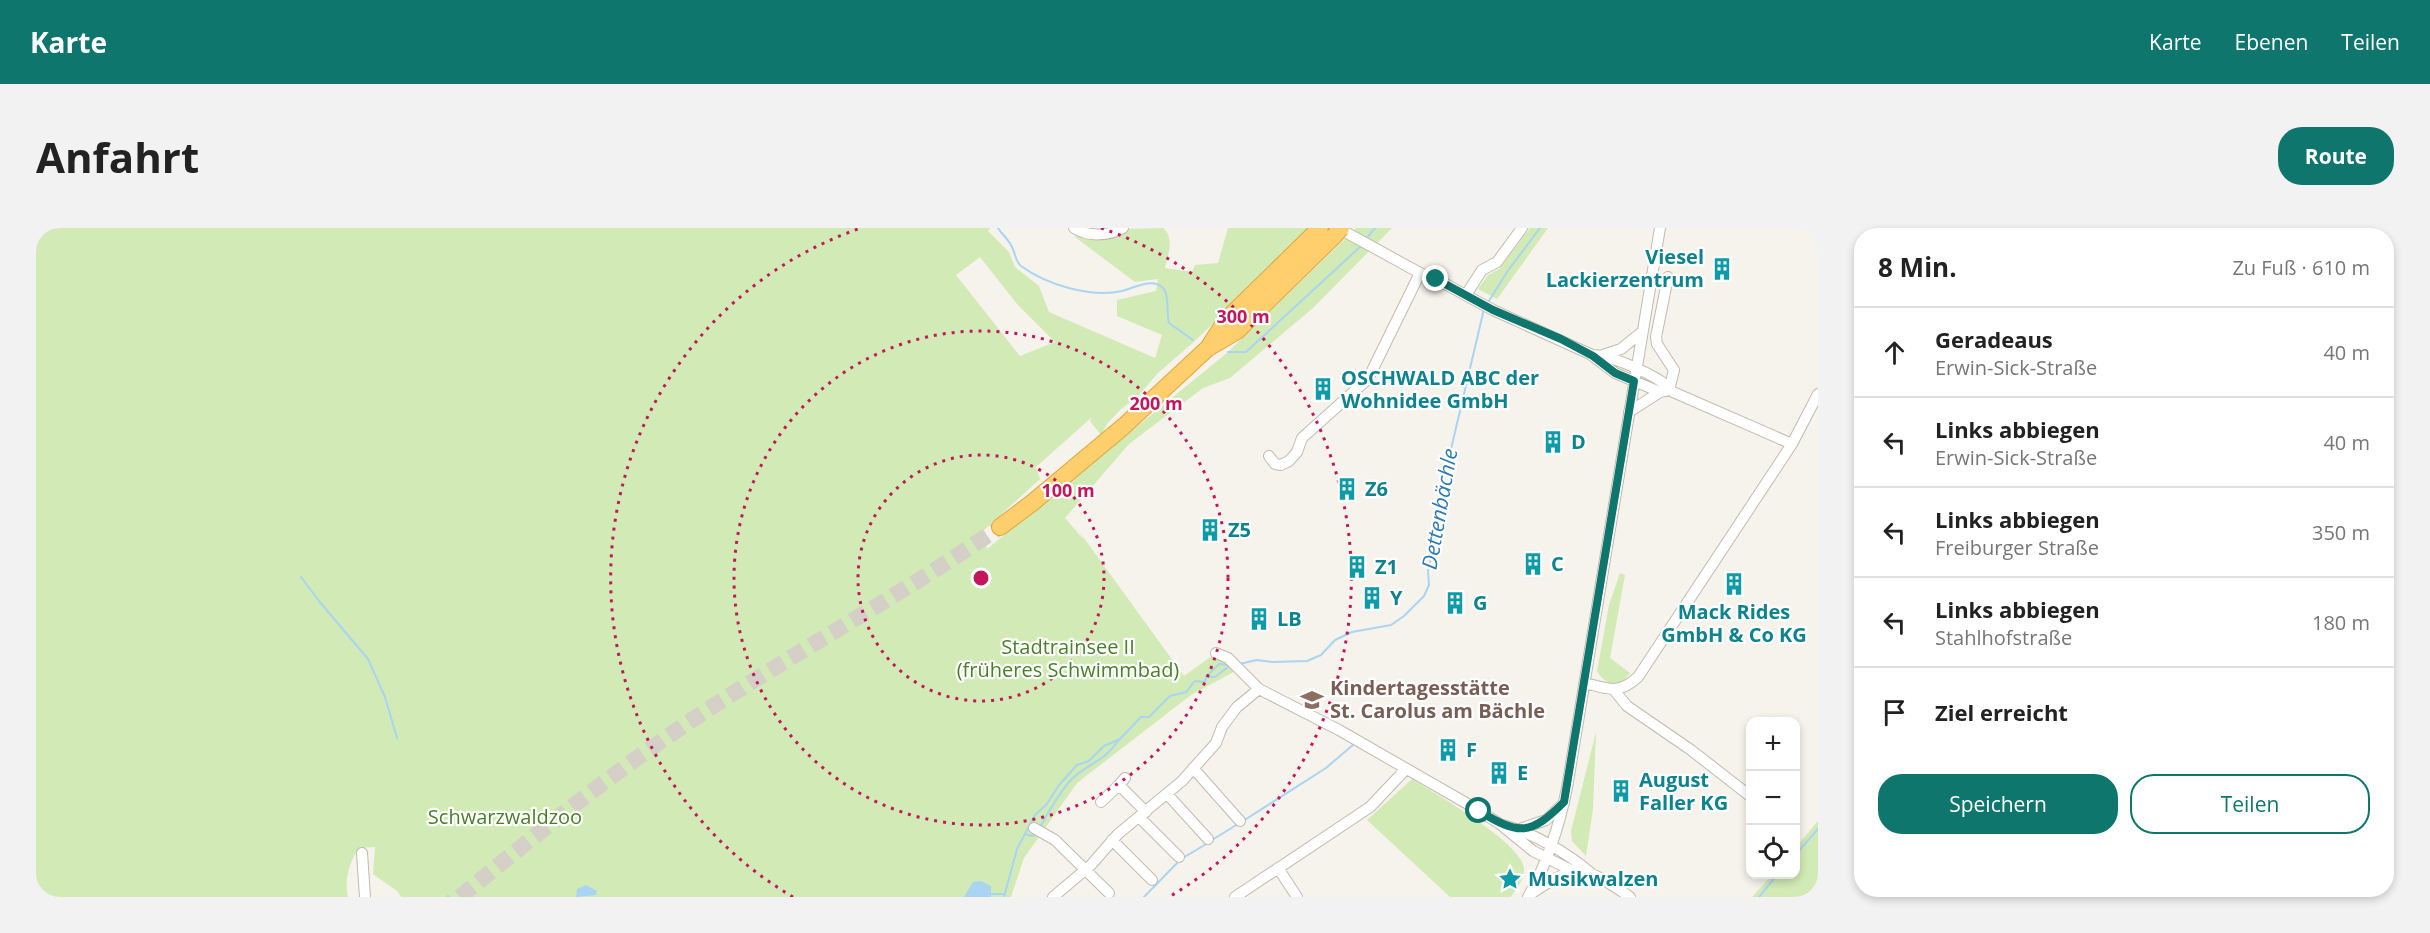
<!DOCTYPE html>
<html lang="de">
<head>
<meta charset="utf-8">
<style>
  body { margin:0; font-family:"Open Sans",sans-serif; background:#f2f2f2; color:#222 }
  .controls { position:absolute; right:18px; bottom:18px; display:grid; overflow:hidden; border-radius:12px; box-shadow:0 3px 9px #0003 }
  .controls button { width:54px; height:54px; display:grid; place-items:center; padding:0; border:0; border-bottom:2px solid #e0e0e0; background:#fff; color:#222; font:30px sans-serif }
  .stop { position:absolute; width:18px; height:18px; margin:-14px; border:4px solid #0f766e; border-radius:50%; background:#fff }
  .stop.end { background:#0f766e; border-color:#fff; box-shadow:0 2px 6px #0008 }
  .list { margin:0; padding:0; list-style:none }
  h2 { display:flex; justify-content:space-between; align-items:center; height:78px; margin:0; padding:0 24px; font-size:26px }
  h2 small { font-size:20px; font-weight:400; color:#767676 }
  .list li { display:grid; grid-template-columns:39px 1fr auto; gap:18px; align-items:center; box-sizing:border-box; height:90px; padding:0 24px; border-top:2px solid #e0e0e0 }
  .list b { display:block; font-size:22px; white-space:nowrap }
  .list p { margin:0; font-size:20px; white-space:nowrap; color:#767676 }
  .list em { font-size:20px; font-style:normal; color:#767676 }
  .actions { display:flex; gap:12px; padding:18px 24px }
  .actions a { flex:1; padding:14px 0; border:2px solid #0f766e; border-radius:24px; text-align:center; font-size:21px; color:#0f766e }
  .actions .main { background:#0f766e; color:#fff }
  .icon { flex:none; width:33px; height:33px; fill:none; stroke:currentColor; stroke-width:2; stroke-linecap:round; stroke-linejoin:round }
  .map { position:relative; flex:none; width:1782px; height:669px; overflow:hidden; border-radius:24px }
  header { display:flex; align-items:center; gap:36px; box-sizing:border-box; height:84px; padding:0 30px; background:#0f766e; color:#fff }
  header strong { font-size:28px }
  nav { display:flex; gap:33px; margin-inline-start:auto; font-size:21px }
  .intro { display:flex; align-items:center; justify-content:space-between; box-sizing:border-box; height:144px; padding:0 36px }
  h1 { margin:0; font-size:42px }
  .button { padding:15px 27px; border-radius:24px; background:#0f766e; color:#fff; font-size:21px; font-weight:700 }
  main { display:flex; gap:36px; padding:0 36px }
  aside { flex:1; background:#fff; border-radius:24px; box-shadow:0 3px 9px #0003 }
  .map>svg:first-child { display:block }
  .green { fill:#d2eab5; fill-rule:evenodd }
  .water { fill:#a9d4f2 }
  .lines { fill:none; stroke-linecap:round; stroke-linejoin:round }
  .stream { stroke:#a9d4f2; stroke-width:2 }
  .highway-tunnel { stroke:#d4d0c8; stroke-width:16; stroke-dasharray:16 8; stroke-linecap:butt }
  .minor-casing { stroke:#c2bbae; stroke-width:12 }
  .highway-casing { stroke:#e0a43c; stroke-width:18 }
  .minor { stroke:#fff; stroke-width:10 }
  .highway { stroke:#ffcf6e; stroke-width:16 }
  .highway-bridge-casing { stroke:#e0a43c; stroke-width:18; stroke-linecap:butt }
  .highway-bridge { stroke:#ffcf6e; stroke-width:16 }
  .route { stroke:#0f766e; stroke-width:8 }
  .ring { fill:none; stroke:#c2185b; stroke-width:3; stroke-dasharray:3 6 }
  .labels { text-anchor:middle; stroke-width:4.5; stroke-linejoin:round; paint-order:stroke }
  .culture-label { font-size:20px; font-weight:bold; fill:#0d838f; stroke:#fff; text-anchor:start }
  .park-label { font-size:20px; fill:#4a7f2a; stroke:#fff }
  .education-label { font-size:20px; font-weight:bold; fill:#785e54; stroke:#fff; text-anchor:start }
  .water-label { font-size:21px; font-style:italic; fill:#2e7ab2; stroke:#fff }
  .centre { fill:#c2185b; stroke:#fff; stroke-width:3 }
  .ring-label { font-size:18px; text-anchor:middle; font-weight:bold; fill:#c2185b; stroke:#fff; stroke-width:4.5; stroke-linejoin:round; paint-order:stroke }
</style>
</head>
<body>
<header>
<strong>Karte</strong>
<nav><a>Karte</a><a>Ebenen</a><a>Teilen</a></nav>
</header>
<div class="intro"><h1>Anfahrt</h1><a class="button">Route</a></div>
<main>
<div class="map">
<svg width="1782" height="669" viewBox="0 0 1782 669">
  <rect width="100%" height="100%" fill="#f6f3ec"/>
  <!-- green -->
  <path class="green" d="M0 0H954L952 3 973 24 979 39 1003 58 1013 84 1119 130 1126 107 1081 88V72L1120 63 1122 51 1099 54 1039 9 1041 2 1127 0C1139 11 1132 26 1129 40L1156 44 1159 37 1182 35 1192 0H1275L1160 112 1122 145 1102 168 1084 182 1071 196 1065 207 1054 193 1056 189 1000 239 1004 251 948 302 951 321 1192 124 1320 0H1356L1277 80 1194 150 1167 160 1093 216 1029 290 1049 313 1040 299 1148 448 1184 422 1203 441 1155 467 1041 555 988 630 975 669H365L361 663 337 646 339 619 323 620C313 634 308 653 312 669H0ZM944 29 981 76 1019 114 984 128 920 47Z
    M1494 0H1512L1461 71 1442 61 1452 47 1463 41Z
    M1584 345 1589 347 1574 430 1594 445 1585 456C1573 457 1567 453 1561 443L1573 377Z
    M1560 504 1557 581 1550 628 1536 613 1535 603Z
    M1376 551C1398 565 1486 615 1488 640 1489 651 1480 661 1475 669H1414L1331 592Z
    M1782 593V669H1716L1736 647 1760 646V619Z"/>
  <!-- water -->
  <path class="water" d="M945 653 955 658V669H928L937 654Z
    M550 657 561 663 560 667 540 669 541 661Z"/>
  <g class="lines">
    <!-- stream -->
    <path class="stream" d="M962 0C965 5 970 9 973 14 979 21 979 34 985 38 1011 57 1055 70 1086 63 1098 60 1115 50 1126 59 1134 66 1130 85 1133 95L1157 112
      M1330 11 1339 0
      M1451 76 1471 44 1504 0
      M1192 124H1210L1325 18
      M265 349 283 373 332 431 349 469 361 510
      M1203 436 1221 432 1236 434 1271 433 1285 427 1299 412 1316 404 1355 397 1368 388 1388 368 1393 357 1392 343 1399 314 1407 255 1448 81
      M1170 449H1179L1193 438
      M1207 593 1290 540 1318 516
      M1004 599C1011 586 1028 557 1039 548 1057 533 1067 534 1083 512
      M989 606 996 608 999 607
      M1176 612 1202 596
      M1760 626 1782 601
      M955 666H969
      M412 668V669
      M968 669 981 621 999 587 1011 576 1023 557 1041 537 1053 533 1068 518 1084 511 1105 489H1113L1134 468 1150 464C1161 453 1153 452 1169 454L1170 449 1183 436 1192 437
      M1108 669 1145 631 1172 615
      M1723 669 1742 646"/>
    <!-- highway-tunnel -->
    <path class="highway-tunnel" d="M424 669C499 607 575 546 656 492 757 425 864 368 964 299"/>
    <!-- minor casing -->
    <g class="minor-casing">
      <path id="minor" d="M1038 0C1052 9 1073 8 1087 0
        M1302 0 1384 45 1400 51 1457 82 1554 126 1579 145 1624 164 1633 162
        M1632 49 1620 109 1621 116 1638 142 1633 162
        M1430 67 1446 42 1461 34 1486 0
        M1557 127C1575 127 1611 144 1626 154 1630 157 1632 161 1637 164L1756 216
        M1567 127 1585 121 1606 104
        M1593 184 1624 164
        M1233 228 1239 236 1245 237 1253 233 1261 224 1266 210 1332 151 1384 45
        M1180 425 1192 430 1223 461 1303 502 1437 579 1464 596 1497 623 1537 643
        M1549 455C1573 461 1582 467 1602 449L1756 216 1782 166
        M1578 462 1591 478 1655 522 1714 568
        M1157 540 1204 593
        M1089 550 1083 557 1110 584
        M1131 566 1172 611
        M1065 574 1083 557
        M1103 589 1143 629
        M1467 597C1498 605 1531 625 1555 645
        M998 600 1019 612 1073 665
        M1484 601 1510 592 1528 575
        M1076 612 1116 652
        M326 625 329 669
        M1242 640 1261 669
        M1496 665C1542 634 1549 638 1594 669
        M1017 669 1055 637 1082 606 1146 553 1180 515 1186 499 1201 479 1223 461
        M1199 669 1334 579 1370 541
        M1492 669C1512 634 1523 599 1531 560L1624 0"/>
    </g>
    <!-- highway casing -->
    <g class="highway-casing">
      <path id="highway" d="M1174 117 1190 92 1284 0
        M964 299 996 275 1088 198 1172 120 1201 103 1298 8"/>
    </g>
    <!-- minor -->
    <use href="#minor" class="minor"/>
    <!-- highway -->
    <use href="#highway" class="highway"/>
    <!-- highway-bridge casing -->
    <g class="highway-bridge-casing">
      <path id="highway-bridge" d="M1298 8 1305 0"/>
    </g>
    <!-- highway-bridge -->
    <use href="#highway-bridge" class="highway-bridge"/>
  </g>
  <g class="lines">
    <!-- route -->
    <path class="route" d="M1400 51 1457 82 1525 111 1557 128 1579 145 1598 153 1528 574C1494 608 1483 607 1443 583"/>
  </g>
  <!-- distance rings -->
  <g class="ring">
    <circle cx="945" cy="350" r="123"/>
    <circle cx="945" cy="350" r="247"/>
    <path d="M757 669A370 370 0 0 1 825 0M1065 0A370 370 0 0 1 1133 669"/>
  </g>
  <!-- icons -->
  <defs>
    <g id="building-bare" transform="scale(1.8)"><path d="M-4-6H4V6H1V3H-1V6H-4ZM-2.5-4.3h1.7v1.8h-1.7ZM.8-4.3h1.7v1.8H.8ZM-2.5-1h1.7V.8h-1.7ZM.8-1h1.7V.8H.8Z" fill="#0f9aa8" stroke="#fff" stroke-width="2.5" paint-order="stroke"/></g>
    <g id="school-bare" transform="scale(1.8)"><path d="M0-5L7-2L0 1L-7-2ZM-4 1L0 2.5L4 1V4Q0 6-4 4Z" fill="#8d6e63" stroke="#fff" stroke-width="2.5" paint-order="stroke"/></g>
    <g id="sight-bare" transform="scale(1.8)"><path d="M0-6L1.8-2.2L6-1.7L2.9 1.2L3.7 5.4L0 3.3L-3.7 5.4L-2.9 1.2L-6-1.7L-1.8-2.2Z" fill="#0f9aa8" stroke="#fff" stroke-width="2.5" paint-order="stroke"/></g>
  </defs>
  <g fill-rule="evenodd">
    <use href="#building-bare" x="1686" y="41"/>
    <use href="#building-bare" x="1287" y="161"/>
    <use href="#building-bare" x="1517" y="214"/>
    <use href="#building-bare" x="1311" y="261"/>
    <use href="#building-bare" x="1174" y="302"/>
    <use href="#building-bare" x="1497" y="336"/>
    <use href="#building-bare" x="1321" y="339"/>
    <use href="#building-bare" x="1698" y="356"/>
    <use href="#building-bare" x="1336" y="370"/>
    <use href="#building-bare" x="1419" y="375"/>
    <use href="#building-bare" x="1223" y="391"/>
    <use href="#school-bare" x="1276" y="472"/>
    <use href="#building-bare" x="1412" y="522"/>
    <use href="#building-bare" x="1463" y="545"/>
    <use href="#building-bare" x="1585" y="563"/>
    <use href="#sight-bare" x="1474" y="651"/>
  </g>
  <g class="labels">
    <!-- culture labels -->
    <g class="culture-label">
      <text x="1668" y="36" text-anchor="end">Viesel<tspan x="1668" dy="23">Lackierzentrum</tspan></text>
      <text x="1305" y="157">OSCHWALD ABC der<tspan x="1305" dy="23">Wohnidee GmbH</tspan></text>
      <text x="1535" y="221">D</text>
      <text x="1329" y="268">Z6</text>
      <text x="1192" y="309">Z5</text>
      <text x="1515" y="343">C</text>
      <text x="1339" y="346">Z1</text>
      <text x="1354" y="377">Y</text>
      <text x="1437" y="382">G</text>
      <text x="1698" y="391" text-anchor="middle">Mack Rides<tspan x="1698" dy="23">GmbH &amp; Co KG</tspan></text>
      <text x="1241" y="398">LB</text>
      <text x="1430" y="529">F</text>
      <text x="1481" y="552">E</text>
      <text x="1603" y="559">August<tspan x="1603" dy="23">Faller KG</tspan></text>
      <text x="1492" y="658">Musikwalzen</text>
    </g>
    <!-- park labels -->
    <g class="park-label">
      <text x="1032" y="426">Stadtrainsee II<tspan x="1032" dy="23">(früheres Schwimmbad)</tspan></text>
      <text x="469" y="596">Schwarzwaldzoo</text>
    </g>
    <!-- education labels -->
    <g class="education-label">
      <text x="1294" y="467">Kindertagesstätte<tspan x="1294" dy="23">St. Carolus am Bächle</tspan></text>
    </g>
    <!-- water labels -->
    <g class="water-label">
      <text transform="translate(1404 281) rotate(-80)" y="7">Dettenbächle</text>
    </g>
  </g>
  <circle cx="945" cy="350" r="9" class="centre"/>
  <g class="ring-label">
    <text x="1207" y="95">300 m</text>
    <text x="1120" y="182">200 m</text>
    <text x="1032" y="269">100 m</text>
  </g>
</svg>
<div class="controls">
<button>+</button>
<button>−</button>
<button><svg class="icon" aria-label="locate" viewBox="0 0 24 24"><circle cx="12" cy="12" r="6"/><path d="M12 2v4M12 18v4M2 12h4M18 12h4"/></svg></button>
</div>
<div class="stop" style="left:1443px;top:583px"></div>
<div class="stop end" style="left:1400px;top:51px"></div>
</div>
<aside>
<h2>8 Min.<small>Zu Fuß · 610 m</small></h2>
<ul class="list">
<li><svg class="icon" aria-label="ahead" viewBox="0 0 24 24"><path d="M12 20V5M6 11l6-6 6 6"/></svg><div><b>Geradeaus</b><p>Erwin-Sick-Straße</p></div><em>40 m</em></li>
<li><svg class="icon" aria-label="left" viewBox="0 0 24 24"><path d="M17 20v-9H6M10 6l-5 5 5 5"/></svg><div><b>Links abbiegen</b><p>Erwin-Sick-Straße</p></div><em>40 m</em></li>
<li><svg class="icon" aria-label="left" viewBox="0 0 24 24"><path d="M17 20v-9H6M10 6l-5 5 5 5"/></svg><div><b>Links abbiegen</b><p>Freiburger Straße</p></div><em>350 m</em></li>
<li><svg class="icon" aria-label="left" viewBox="0 0 24 24"><path d="M17 20v-9H6M10 6l-5 5 5 5"/></svg><div><b>Links abbiegen</b><p>Stahlhofstraße</p></div><em>180 m</em></li>
<li><svg class="icon" aria-label="arrive" viewBox="0 0 24 24"><path d="M6 21V4h12l-3 4 3 4H6"/></svg><div><b>Ziel erreicht</b></div></li>
</ul>
<div class="actions"><a class="main">Speichern</a><a>Teilen</a></div>
</aside>
</main>
</body>
</html>
